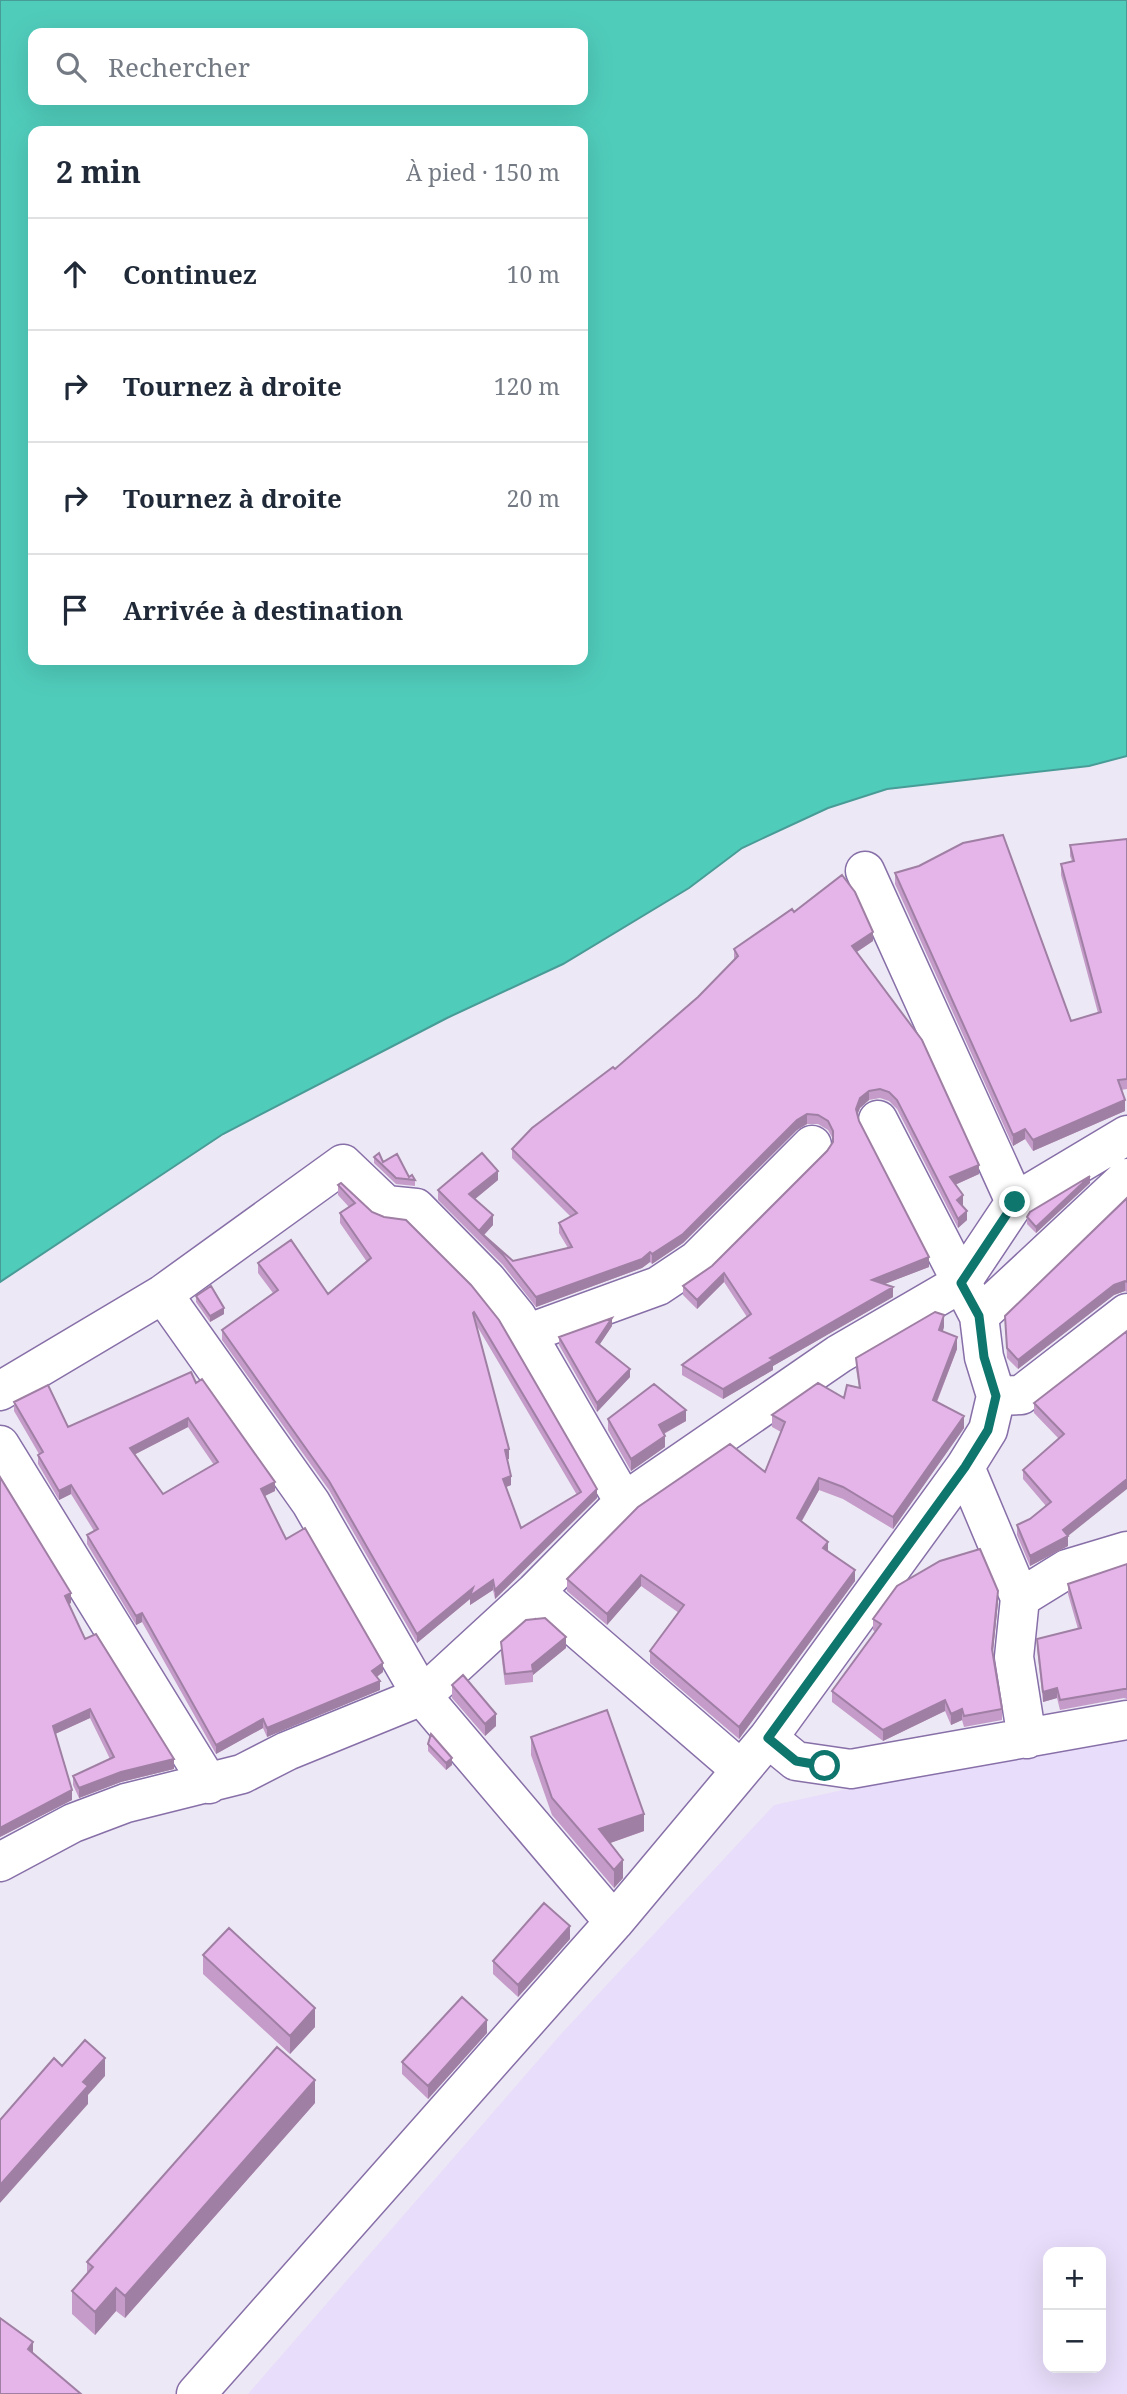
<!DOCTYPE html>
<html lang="fr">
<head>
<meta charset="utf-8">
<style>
  body { margin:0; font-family:"Noto Serif",serif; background:#f2f2f3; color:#1f2937 }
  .controls { position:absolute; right:21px; bottom:21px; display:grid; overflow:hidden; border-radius:14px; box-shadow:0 7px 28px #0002 }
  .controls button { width:63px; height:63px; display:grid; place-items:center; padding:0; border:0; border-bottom:2px solid #e0e1e3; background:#fff; color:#1f2937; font:35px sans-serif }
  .stop { position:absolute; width:21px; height:21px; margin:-16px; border:5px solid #0f766e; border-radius:50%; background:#fff }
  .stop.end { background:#0f766e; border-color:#fff; box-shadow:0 2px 7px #0008 }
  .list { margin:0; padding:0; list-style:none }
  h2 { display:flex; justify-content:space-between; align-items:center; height:91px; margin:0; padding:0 28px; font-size:30px }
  h2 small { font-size:23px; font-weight:400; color:#747a83 }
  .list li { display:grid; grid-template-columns:46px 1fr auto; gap:21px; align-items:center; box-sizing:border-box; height:112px; padding:0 28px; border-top:2px solid #e0e1e3 }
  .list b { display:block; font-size:26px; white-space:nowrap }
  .list em { font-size:23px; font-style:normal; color:#747a83 }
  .icon { flex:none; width:38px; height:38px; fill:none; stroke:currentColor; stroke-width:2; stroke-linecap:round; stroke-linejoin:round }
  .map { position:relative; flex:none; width:1127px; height:2394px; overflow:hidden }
  .search { position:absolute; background:#fff; box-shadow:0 7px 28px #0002; left:28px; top:28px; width:560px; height:77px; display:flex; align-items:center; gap:18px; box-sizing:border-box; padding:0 24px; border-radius:14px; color:#747a83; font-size:26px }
  .panel { position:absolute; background:#fff; box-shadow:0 7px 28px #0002; left:28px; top:126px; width:560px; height:539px; border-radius:14px }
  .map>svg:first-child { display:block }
  .built { fill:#e8ddfa; fill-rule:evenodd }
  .water { fill:#50ccbb; stroke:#489c97; stroke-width:2; fill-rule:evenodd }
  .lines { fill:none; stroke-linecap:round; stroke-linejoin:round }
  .minor-casing { stroke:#876fa8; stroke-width:41 }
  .minor { stroke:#fff; stroke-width:38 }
  .wall { fill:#c59cc9; fill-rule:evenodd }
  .shaded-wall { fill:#a07fa4 }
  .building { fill:#e5b5ea; stroke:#a07fa4; stroke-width:2; fill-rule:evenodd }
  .route { stroke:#0f766e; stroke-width:9 }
</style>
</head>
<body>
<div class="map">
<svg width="1127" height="2394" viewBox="0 0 1127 2394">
  <rect width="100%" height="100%" fill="#ede8f5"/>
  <!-- built -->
  <path class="built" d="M1127 1728V2394H248L561 2034 774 1805ZM1048 2252H1101V2368H1048Z"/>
  <!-- water -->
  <path class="water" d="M0 0H1127V756L1089 766 887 789 828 808 742 848 689 888 563 964 447 1018 223 1134 0 1282ZM33 33H583V100H33ZM33 131H583V660H33Z"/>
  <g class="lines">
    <!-- minor casing -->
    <g class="minor-casing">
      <path id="minor" d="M865 871 1015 1202
        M163 1294 311 1503 422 1696 614 1922
        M979 1316 1127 1178
        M526 1334 658 1286 697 1260 812 1145
        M0 1391 163 1294 343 1164 386 1205 416 1208 487 1280 517 1317 624 1502
        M996 1396 1021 1395 1127 1313
        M0 1445 209 1784
        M965 1467 1020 1598
        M535 1592 740 1769
        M768 1738 796 1761 851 1769 1127 1720
        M1027 1739 1014 1657 1020 1598 1067 1569 1127 1551
        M0 1862 73 1823 126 1803 242 1774 287 1751 422 1696 535 1592 624 1502 839 1354 961 1283 1015 1202 1127 1135
        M196 2394 614 1922 768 1738 965 1467 988 1430 996 1396 984 1357 979 1316 878 1120"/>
    </g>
    <!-- minor -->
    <use href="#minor" class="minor"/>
  </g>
  <!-- wall -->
  <path class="wall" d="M1127 839V1089L1121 1090 1125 1111 1033 1151 1025 1139 1013 1146 895 884V873L919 866 1071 1021 1098 1013 1061 875V864L1072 861 1070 856V845Z
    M794 912 873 941 857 952 979 1174 955 1185 963 1205 962 1206 967 1220 958 1228 897 1109 889 1101 880 1098 869 1100 860 1108 857 1115 859 1121 929 1267 884 1284 893 1297 773 1366V1370L723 1399 682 1375V1365L747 1317 724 1282 697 1309 683 1295V1286L712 1266 827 1151 833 1142V1139L828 1130 818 1124H807L797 1130 683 1243 652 1264 650 1262 642 1268 536 1307 503 1265 438 1200V1190L498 1180 475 1199 493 1225 484 1235 513 1261 568 1248 559 1233V1223L571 1217 512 1158V1149L615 1069 698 997 734 960V949Z
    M374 1157 415 1180V1186L396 1184 374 1163Z
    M1090 1183 1036 1233 1027 1224V1217Z
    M338 1185 372 1212 471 1285 597 1498 495 1599 493 1590 470 1605V1599L417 1643 329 1490 222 1340V1330L273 1293 258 1273V1263L328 1294 367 1262 340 1223V1213L349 1207 338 1195ZM477 1326 577 1495 521 1528 506 1487 511 1485 507 1459H509Z
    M1127 1198V1292L1125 1291 1114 1295 1018 1369 1007 1358 1005 1316Z
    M196 1296 224 1314 210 1322 196 1302Z
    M612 1326 599 1345 630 1377 597 1412 559 1345V1337Z
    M944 1327 943 1331 957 1349 937 1402 964 1428 893 1529 843 1499 819 1490 802 1521 855 1581 739 1739 650 1663V1651L679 1613 641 1586 607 1625 567 1591V1579L765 1472 781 1432 772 1427V1415L844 1398 859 1387 856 1369V1358Z
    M1127 1331 1068 1536V1546L1030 1566 1017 1535V1525L1030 1519 1046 1506 1023 1479V1470L1059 1439 1034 1413V1403Z
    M196 1383 275 1491 264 1496 286 1539 383 1672 377 1677 380 1690 267 1737 263 1728 216 1754 142 1622 136 1625 87 1544V1535L94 1531 71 1494 59 1500 38 1464V1455L39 1454 14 1411V1402L68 1427ZM188 1427 214 1465 163 1494 135 1454Z
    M608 1419 686 1421 664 1434 665 1447 631 1471 608 1430Z
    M0 1477 71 1603 68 1604 85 1639 174 1769 121 1782 79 1798 73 1785V1776L110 1759 90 1718 55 1734 72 1800 0 1837Z
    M1127 1564V1699L1124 1698 1060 1710 1057 1698 1043 1702 1037 1649V1639L1078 1629 1068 1594V1584Z
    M998 1602 993 1653 1002 1709V1720L964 1727 962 1720 951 1725 945 1711 883 1741 832 1702V1691L875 1632 873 1630V1619Z
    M501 1642 566 1648 533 1675V1682L505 1685 501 1653Z
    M452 1685 496 1726 485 1736 452 1698Z
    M531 1737 644 1831 610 1843 623 1878 614 1888 552 1815 531 1755Z
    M428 1744 452 1765 446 1770 428 1751Z
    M570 1939 518 1997 493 1974V1961Z
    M203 1955 315 2027 290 2054 203 1974Z
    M487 2033 428 2099 402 2074V2062Z
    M315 2103 125 2318 116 2311 95 2335 72 2314V2291L87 2273V2262Z"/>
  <!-- shaded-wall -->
  <path class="shaded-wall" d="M873 932V941L852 955V946Z
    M869 1091V1100L860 1108 856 1118V1109L860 1098Z
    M1125 1100V1111L1033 1151V1140Z
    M807 1114V1124L797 1130 683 1243 652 1264V1254L797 1120Z
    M1025 1129V1139L1013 1146V1135Z
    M979 1165V1174L950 1187V1177Z
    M498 1171V1180L469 1204V1194Z
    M1090 1176V1183L1036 1233V1227Z
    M963 1195V1205L957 1210V1200Z
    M967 1211V1220L958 1228V1219Z
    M493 1215V1225L483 1236 479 1231Z
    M650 1252V1262L642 1268 536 1307V1297Z
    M929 1257V1267L872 1289V1280Z
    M724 1273V1282L697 1309V1300Z
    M1125 1281V1291L1114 1295 1018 1369V1360L1114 1285Z
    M893 1287V1297L773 1366V1370L723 1399V1389L770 1358Z
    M224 1308V1314L210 1322V1316Z
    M944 1315V1327L939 1341V1330Z
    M612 1318V1326L596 1350V1342Z
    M957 1337V1349L933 1411V1400Z
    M630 1369V1377L597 1412V1403Z
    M686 1410V1421L659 1436V1425Z
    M964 1416V1428L893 1529V1517Z
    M188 1418V1427L130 1457V1448Z
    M665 1436V1447L631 1471V1459Z
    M509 1449V1459L505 1460V1450Z
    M511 1476V1485L503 1488V1479Z
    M819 1478V1490L797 1529V1518Z
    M1127 1479V1489L1068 1536V1546L1030 1566V1556Z
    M275 1482V1491L261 1498V1489Z
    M71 1485V1494L59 1500V1491Z
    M597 1489V1498L495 1599V1590Z
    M828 1542V1554L823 1548Z
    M855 1570V1581L739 1739V1727Z
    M641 1575V1586L607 1625V1614Z
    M493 1580V1590L470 1605V1599L417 1643V1634L473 1588Z
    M998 1591V1602L992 1660V1649Z
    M71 1593V1603L65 1606V1596Z
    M142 1613V1622L136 1625V1616Z
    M566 1637V1648L533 1675 532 1665Z
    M383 1663V1672L372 1680V1671Z
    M380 1681V1690L267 1737V1728Z
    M1057 1688V1698L1043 1702V1692Z
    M945 1700V1711L883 1741V1730Z
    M90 1709V1718L53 1735V1726Z
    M962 1709V1720L951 1725V1714Z
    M496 1714V1726L485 1736V1724Z
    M263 1719V1728L216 1754V1745Z
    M452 1758V1765L446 1770V1763Z
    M174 1759V1769L121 1782 79 1798V1788L121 1772Z
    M72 1790V1800L0 1837V1828Z
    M644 1814V1831L599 1847V1829Z
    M623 1860V1878L614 1888V1870Z
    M570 1926V1939L518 1997V1985Z
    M315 2008V2027L290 2054V2036Z
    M487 2020V2033L428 2099V2086Z
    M105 2058V2076L88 2095V2104L0 2203V2185L83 2082Z
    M315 2080V2103L125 2318V2296Z
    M116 2288V2311L95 2335V2312Z
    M33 2342V2353L28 2360V2349Z"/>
  <!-- building -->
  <path class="building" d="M1003 835 1071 1021 1101 1012 1061 864 1074 861 1070 845 1127 839V1079L1118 1080 1125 1100 1033 1140 1025 1129 1013 1135 895 873 919 866 963 843Z
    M842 875 855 892 873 932 852 946 922 1040 979 1165 950 1177 963 1195 957 1200 967 1211 958 1219 897 1100 889 1092 880 1089 869 1091 860 1098 856 1109 859 1121 929 1257 872 1280 893 1287 770 1358 773 1360 723 1389 682 1365 751 1314 724 1273 697 1300 683 1286 712 1266 827 1151 833 1142V1131L828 1121 818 1115 807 1114 797 1120 683 1234 652 1254 650 1252 642 1259 536 1297 503 1255 438 1190 482 1153 498 1171 469 1194 493 1215 479 1231 513 1261 572 1247 559 1223 577 1213 512 1149 532 1128 613 1067 615 1069 698 997 738 956 734 949 792 909 794 912Z
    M379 1153 383 1162 397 1154 409 1177 412 1175 415 1180 396 1178 374 1157Z
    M1090 1176 1036 1227 1027 1217 1030 1212Z
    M341 1183 372 1212 384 1217 406 1220 471 1285 499 1320 597 1489 495 1590 493 1580 470 1596 473 1588 417 1634 329 1481 222 1330 278 1290 258 1263 291 1240 328 1294 371 1258 340 1213 355 1203 338 1185ZM474 1312 581 1492 521 1528 503 1479 511 1476 505 1450 509 1449 473 1313Z
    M1127 1198V1282L1125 1281 1114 1285 1018 1360 1007 1348 1005 1316Z
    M211 1286 224 1308 210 1316 196 1296Z
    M935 1312 944 1315 939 1330 957 1337 933 1400 964 1416 893 1517 843 1487 819 1478 797 1518 828 1542 823 1548 855 1570 739 1727 650 1651 684 1605 641 1575 607 1614 567 1579 638 1507 730 1444 765 1472 785 1422 772 1415 818 1383 844 1398 847 1385 860 1388 856 1358Z
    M612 1318 596 1342 630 1369 597 1403 559 1337Z
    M1127 1331V1479L1063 1530 1068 1536 1030 1556 1017 1525 1030 1519 1051 1502 1023 1470 1064 1434 1034 1403Z
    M191 1372 196 1383 202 1379 275 1482 261 1489 286 1539 305 1528 383 1663 372 1671 380 1681 267 1728 263 1719 216 1745 142 1613 136 1616 87 1535 98 1529 71 1485 59 1491 38 1455 43 1452 14 1402 48 1385 68 1427ZM188 1418 218 1462 163 1494 130 1448Z
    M654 1384 686 1410 659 1425 665 1436 631 1459 608 1419Z
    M0 1477 71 1593 65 1596 85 1639 96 1634 174 1759 121 1772 79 1788 73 1776 114 1757 90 1709 53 1726 72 1790 0 1828Z
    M980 1549 998 1591 992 1649 1002 1709 964 1716 962 1709 951 1714 945 1700 883 1730 832 1691 881 1624 873 1619 897 1586 940 1561Z
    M1127 1564V1689H1124L1060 1700 1057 1688 1043 1692 1037 1639 1081 1628 1068 1584Z
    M545 1618 566 1637 532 1665 533 1671 505 1674 501 1642 526 1620Z
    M463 1675 496 1714 485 1724 452 1685Z
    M607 1710 644 1814 599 1829 623 1860 614 1870 552 1798 531 1737Z
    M431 1734 452 1758 446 1763 428 1744Z
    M544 1903 570 1926 518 1985 493 1961Z
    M229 1928 315 2008 290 2036 203 1955Z
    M462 1997 487 2020 428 2086 402 2062Z
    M85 2040 105 2058 83 2082 88 2086 0 2185V2120L54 2058 62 2066Z
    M277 2047 315 2080 125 2296 116 2288 95 2312 72 2291 93 2267 87 2262Z
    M0 2318 33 2342 28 2349 81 2394H0Z"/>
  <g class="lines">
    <!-- route -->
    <path class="route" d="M825 1766 796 1761 768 1738 965 1467 988 1430 996 1396 984 1357 979 1316 961 1283 1015 1202"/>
  </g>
</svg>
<div class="controls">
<button>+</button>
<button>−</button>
</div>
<div class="stop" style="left:825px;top:1766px"></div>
<div class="stop end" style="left:1015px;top:1202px"></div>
<div class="search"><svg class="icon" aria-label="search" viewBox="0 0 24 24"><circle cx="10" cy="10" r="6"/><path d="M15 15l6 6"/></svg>Rechercher</div>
<section class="panel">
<h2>2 min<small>À pied · 150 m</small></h2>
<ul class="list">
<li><svg class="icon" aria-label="ahead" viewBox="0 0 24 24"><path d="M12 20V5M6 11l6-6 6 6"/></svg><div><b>Continuez</b></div><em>10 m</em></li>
<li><svg class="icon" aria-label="right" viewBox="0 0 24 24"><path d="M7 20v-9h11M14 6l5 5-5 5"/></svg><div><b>Tournez à droite</b></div><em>120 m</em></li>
<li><svg class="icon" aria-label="right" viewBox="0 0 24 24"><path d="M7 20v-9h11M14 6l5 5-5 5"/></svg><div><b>Tournez à droite</b></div><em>20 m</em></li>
<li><svg class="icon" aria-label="arrive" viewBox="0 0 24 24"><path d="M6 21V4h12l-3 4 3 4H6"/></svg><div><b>Arrivée à destination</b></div></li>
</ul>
</section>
</div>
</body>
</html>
